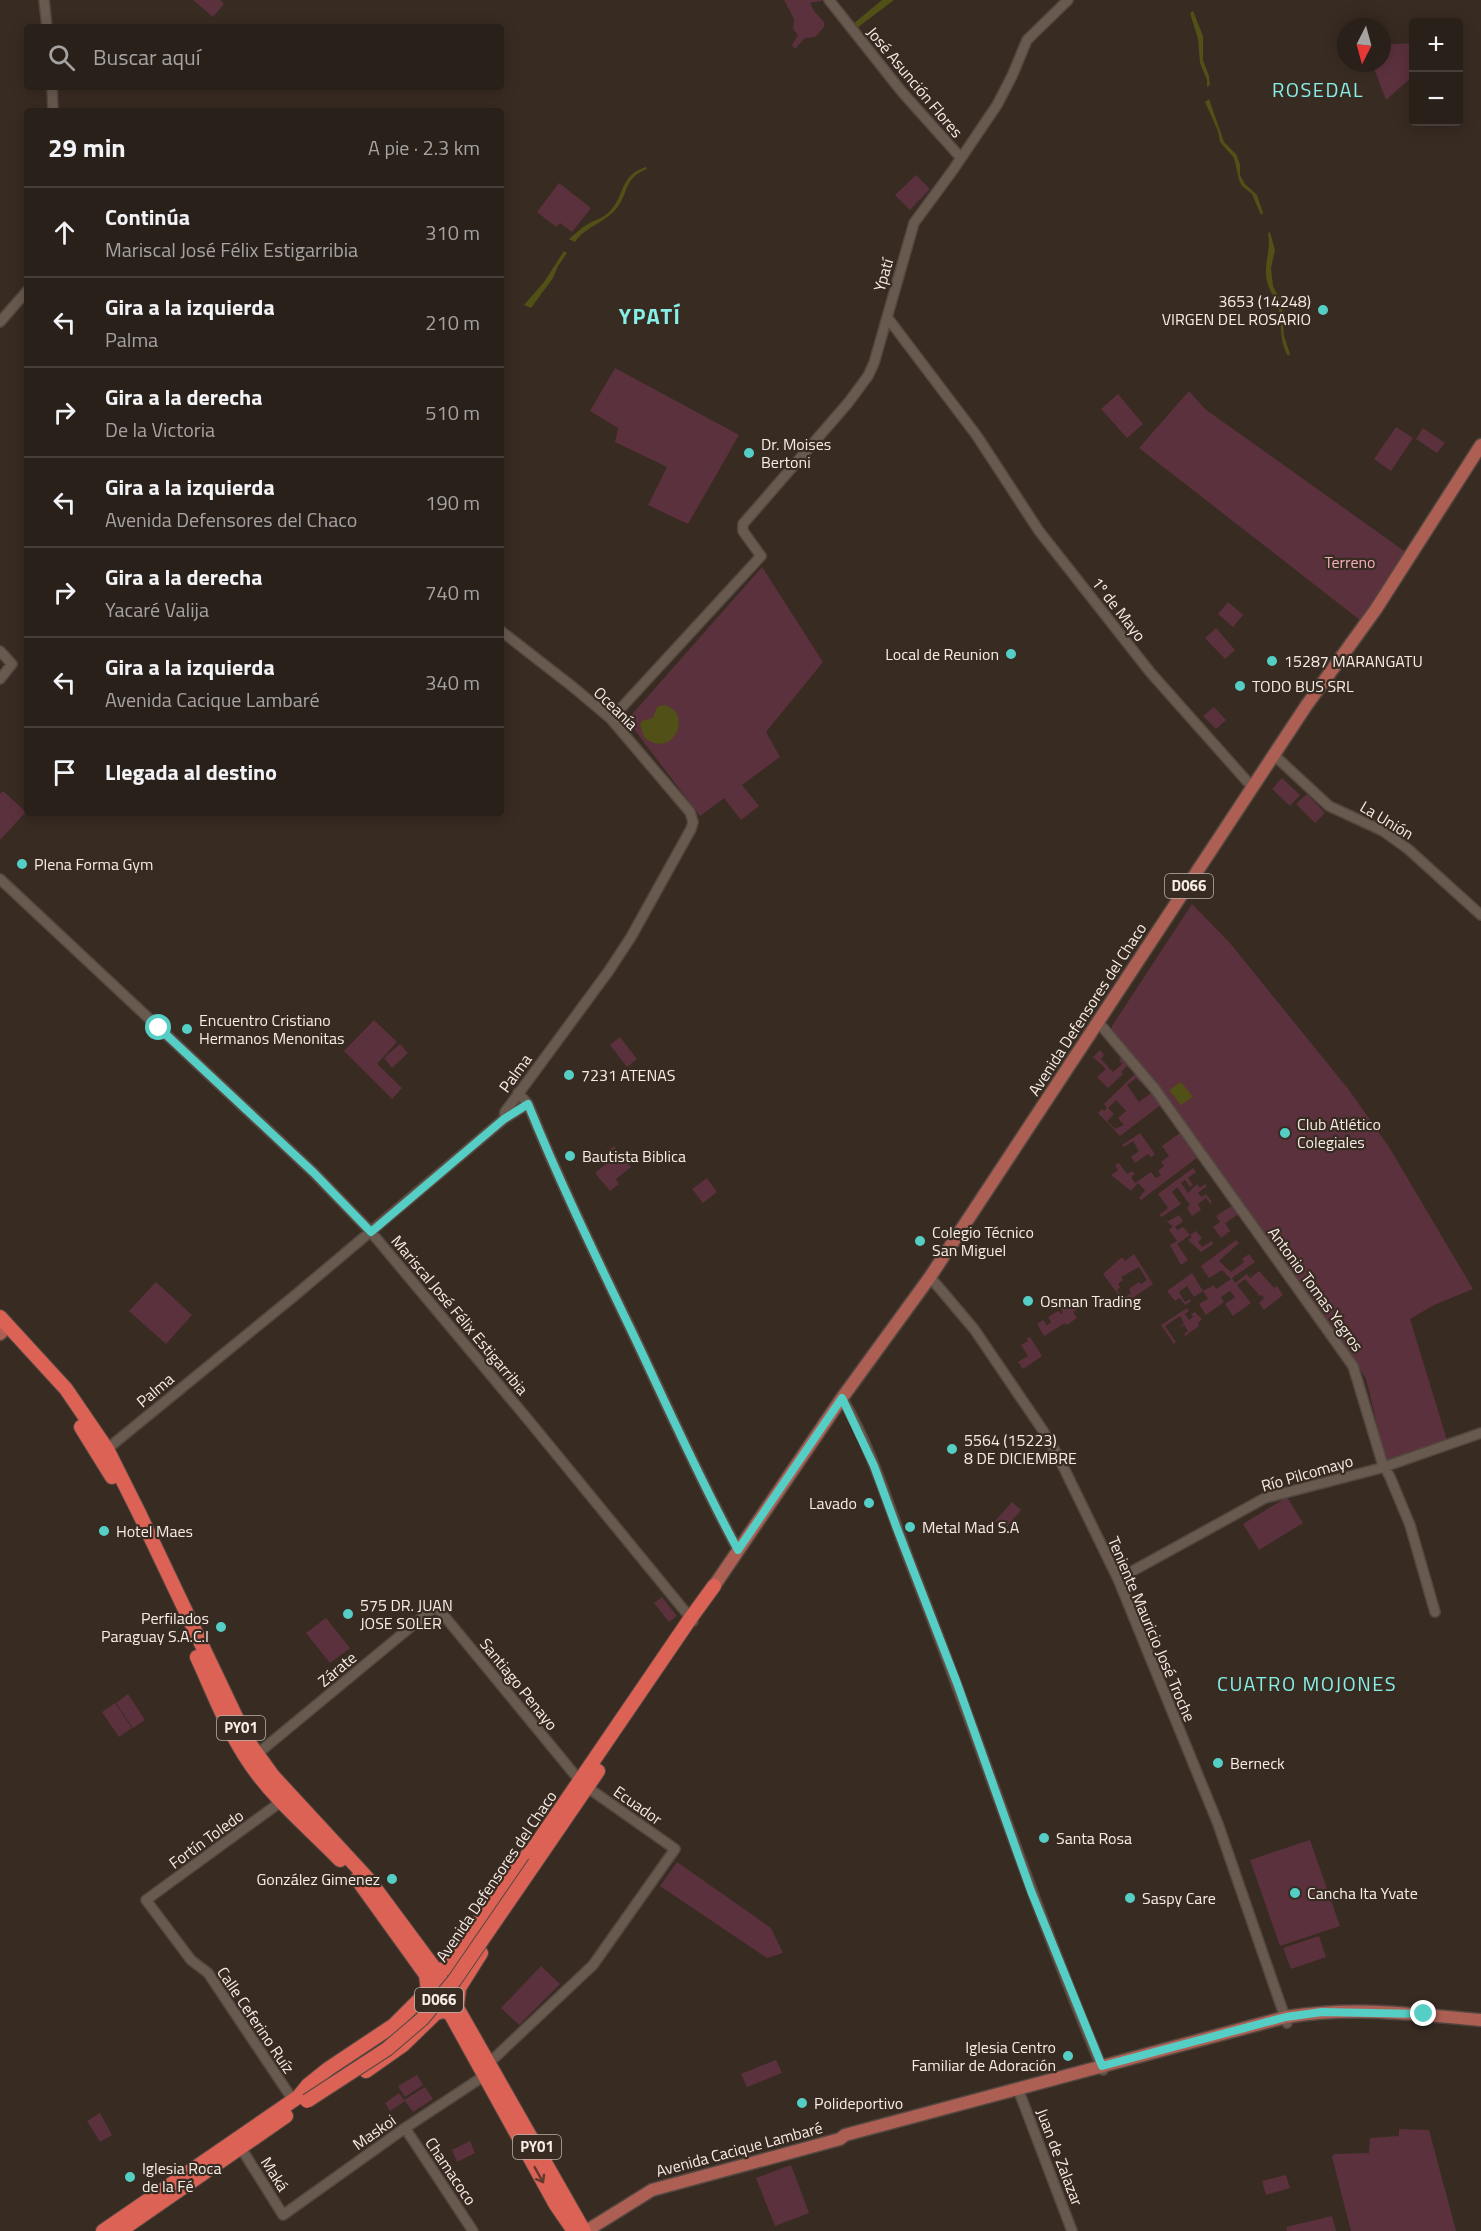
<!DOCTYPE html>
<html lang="es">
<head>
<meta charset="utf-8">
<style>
  body { margin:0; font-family:"Titillium Web",sans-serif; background:#322823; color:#f1f3f6 }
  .controls { position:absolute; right:18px; top:18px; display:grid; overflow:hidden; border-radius:6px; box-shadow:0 3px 15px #0003 }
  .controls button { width:54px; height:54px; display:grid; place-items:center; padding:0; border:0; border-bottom:2px solid #463e39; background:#2a201a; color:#f1f3f6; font:30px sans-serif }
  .compass { position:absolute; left:1337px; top:18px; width:54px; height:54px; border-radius:50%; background:#2a201a; box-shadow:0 3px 15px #0003; rotate:186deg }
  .stop { position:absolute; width:18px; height:18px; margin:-14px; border:4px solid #55cec5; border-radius:50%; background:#fff }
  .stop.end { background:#55cec5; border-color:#fff; box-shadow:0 2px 6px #0008 }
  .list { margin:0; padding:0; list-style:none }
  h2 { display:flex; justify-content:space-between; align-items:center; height:78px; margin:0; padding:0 24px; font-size:26px }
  h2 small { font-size:20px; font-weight:400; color:#a5a3a2 }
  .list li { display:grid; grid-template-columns:39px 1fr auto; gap:18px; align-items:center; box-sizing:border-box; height:90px; padding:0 24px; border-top:2px solid #463e39 }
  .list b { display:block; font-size:22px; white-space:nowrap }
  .list p { margin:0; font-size:20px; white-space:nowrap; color:#a5a3a2 }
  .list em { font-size:20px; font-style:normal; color:#a5a3a2 }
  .icon { flex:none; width:33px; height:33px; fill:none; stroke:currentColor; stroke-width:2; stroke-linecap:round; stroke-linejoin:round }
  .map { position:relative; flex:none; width:1481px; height:2231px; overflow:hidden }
  .search { position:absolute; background:#2a201a; box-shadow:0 3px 15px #0003; left:24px; top:24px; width:480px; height:66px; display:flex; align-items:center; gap:15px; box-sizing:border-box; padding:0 21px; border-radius:6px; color:#a5a3a2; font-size:22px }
  .panel { position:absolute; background:#2a201a; box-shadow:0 3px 15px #0003; left:24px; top:108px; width:480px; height:708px; border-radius:6px }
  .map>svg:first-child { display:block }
  .green { fill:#5b313d; fill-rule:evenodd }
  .water { fill:#515016 }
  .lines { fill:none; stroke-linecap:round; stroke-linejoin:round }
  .minor-casing { stroke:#534740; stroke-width:12 }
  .major-casing { stroke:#534740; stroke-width:15 }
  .highway-casing { stroke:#534740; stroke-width:16 }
  .minor { stroke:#695a4f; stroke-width:9 }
  .major { stroke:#ae5f53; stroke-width:12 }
  .highway { stroke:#dc6255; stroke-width:14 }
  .highway-bridge-casing { stroke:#534740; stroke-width:16; stroke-linecap:butt }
  .highway-bridge { stroke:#dc6255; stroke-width:14 }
  .oneway { stroke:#61392f }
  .route { stroke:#55cec5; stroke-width:8 }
  .poi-dot { fill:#55cec5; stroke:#382b22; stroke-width:2 }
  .labels { text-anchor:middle; stroke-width:4.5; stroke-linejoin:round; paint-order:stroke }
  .shield { fill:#382b22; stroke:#bdb2ab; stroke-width:1.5 }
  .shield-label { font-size:15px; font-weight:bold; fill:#f6ece6 }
  .street-label { font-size:16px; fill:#f6ece6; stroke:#382b22 }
  .poi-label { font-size:16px; fill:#f6ece6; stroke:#382b22; text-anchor:start }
  .park-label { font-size:16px; fill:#f5adc0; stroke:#382b22 }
  .quarter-label { font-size:20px; letter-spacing:1.5px; fill:#86f0e7; stroke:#382b22 }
  .district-label { font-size:22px; font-weight:bold; letter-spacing:1.5px; fill:#86f0e7; stroke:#382b22 }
</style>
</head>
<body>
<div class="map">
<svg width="1481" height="2231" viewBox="0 0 1481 2231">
  <rect width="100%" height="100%" fill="#382b22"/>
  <!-- green -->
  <path class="green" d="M193 0H220L224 4 213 17Z
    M784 0H826L810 3 814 11 824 22V27L815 37 805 38 795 49 792 45 798 35 793 29 794 19Z
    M1413 43V76L1386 100 1372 63H1382V45Z
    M916 175 930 189 910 210 895 195Z
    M559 183 591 208 572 232 560 223 556 227 537 212Z
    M615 368 739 435 688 524 648 505 667 467 615 442 618 428 590 411Z
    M1189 391 1205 409 1407 553 1365 624 1139 448Z
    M1118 394 1143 424 1127 438 1101 409Z
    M1396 427 1413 438 1391 471 1374 459Z
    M1423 428 1445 443 1437 453 1416 439Z
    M762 567 823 662 766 732 780 757 742 785 759 806 741 820 724 798 700 816 627 720Z
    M1228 602 1243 615 1233 627 1218 614Z
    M1216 628 1235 650 1225 659 1205 638Z
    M1214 707 1226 720 1216 729 1203 716Z
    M1282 778 1300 795 1290 806 1272 789Z
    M3 791 26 812 0 840V794Z
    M1307 794 1325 813 1315 823 1296 804Z
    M1192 904 1230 943 1349 1090 1389 1147 1473 1289 1434 1305 1410 1319 1447 1440 1386 1461 1366 1379 1353 1358 1143 1068 1112 1031V1026Z
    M374 1020 397 1042 377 1064 402 1088 392 1099 344 1051Z
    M620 1037 637 1059 627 1067 610 1045Z
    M400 1044 408 1053 392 1068 384 1058Z
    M1100 1050 1104 1055 1101 1059 1113 1072 1122 1064 1119 1060 1123 1056 1162 1104 1120 1136 1098 1113 1102 1109 1104 1111 1107 1108 1104 1104 1135 1074 1127 1066 1121 1072 1123 1074 1108 1088 1097 1077 1106 1069 1093 1057ZM1136 1078 1151 1093 1139 1102 1127 1085ZM1116 1100 1126 1111 1118 1118 1124 1125 1115 1129 1107 1121 1114 1114 1108 1108Z
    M1140 1133 1155 1154 1151 1157 1148 1154 1135 1163 1131 1157 1139 1151 1133 1141 1124 1147 1122 1145Z
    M1180 1133 1198 1157 1141 1200 1139 1198 1145 1190 1138 1183 1131 1191 1111 1175 1118 1170 1115 1165 1119 1163 1127 1174 1132 1171 1135 1174 1131 1177 1135 1183 1151 1172 1156 1178 1161 1175 1158 1171 1164 1166 1161 1162 1169 1156 1162 1146Z
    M614 1146 631 1167 616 1179 619 1184 610 1191 595 1173 604 1165 607 1168 599 1157Z
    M1193 1168 1196 1172 1188 1178 1193 1185 1190 1187 1185 1180 1181 1183 1188 1193 1197 1184 1200 1188 1205 1184 1207 1186 1198 1193 1202 1197 1206 1194 1212 1202 1210 1204 1206 1198 1198 1204 1201 1210 1192 1216 1187 1208 1190 1205 1177 1187 1172 1192 1181 1204 1162 1217 1159 1215 1168 1208 1158 1194Z
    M707 1178 717 1192 703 1203 692 1189Z
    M1233 1205 1239 1214 1225 1223 1230 1231 1221 1238 1213 1227 1220 1222 1216 1216Z
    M1179 1215 1183 1221 1175 1227 1177 1230 1183 1227 1190 1235 1196 1231 1202 1238 1198 1242 1202 1247 1212 1241 1213 1244 1201 1252 1188 1240 1192 1237 1190 1235 1177 1244 1188 1260 1181 1265 1170 1245 1177 1241 1169 1230 1173 1226 1167 1222Z
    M1236 1240 1239 1243 1219 1261 1231 1272 1244 1262 1242 1259 1249 1254 1255 1262 1232 1278 1235 1283 1247 1274 1250 1278 1259 1271 1274 1288 1277 1286 1283 1295 1264 1310 1259 1303 1264 1298 1262 1295 1260 1296 1245 1279 1237 1285 1251 1303 1233 1316 1225 1304 1235 1297 1230 1291 1221 1297 1224 1302 1206 1315 1199 1304 1208 1299 1203 1291 1194 1297 1187 1286 1179 1292 1185 1302 1190 1299 1191 1301 1185 1305 1180 1298 1175 1301 1167 1291 1192 1273 1203 1291 1214 1285 1216 1289 1231 1279 1222 1270 1209 1278 1201 1266Z
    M1134 1254 1153 1284 1115 1310 1114 1308 1123 1301 1103 1274 1122 1257 1125 1261ZM1139 1267 1147 1280 1141 1284 1139 1282 1129 1289 1131 1293 1123 1298 1117 1290 1120 1287 1118 1284 1123 1280 1121 1277Z
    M156 1282 192 1315 166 1344 129 1311Z
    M1076 1303 1079 1308 1073 1312 1077 1318 1067 1325 1065 1323 1044 1336 1037 1324 1043 1320 1047 1325 1051 1322 1048 1317 1058 1311 1061 1314 1063 1313 1061 1309Z
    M1187 1308 1189 1311 1185 1314 1189 1320 1193 1317 1191 1314 1195 1312 1202 1319 1198 1323 1199 1326 1185 1336 1184 1334 1188 1331 1184 1325 1180 1327 1184 1323 1180 1316 1165 1326 1176 1342 1174 1344 1161 1325Z
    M1030 1337 1042 1356 1023 1369 1018 1362 1028 1356 1021 1345 1028 1341 1027 1338Z
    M1287 1497 1303 1523 1259 1550 1243 1524Z
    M1012 1502 1021 1510 1005 1529 995 1521Z
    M662 1597 677 1616 669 1622 654 1603Z
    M326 1618 350 1648 330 1663 306 1633Z
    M128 1694 145 1720 133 1728 116 1703Z
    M115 1703 132 1728 119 1737 102 1712Z
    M1310 1840 1340 1926 1280 1946 1250 1860Z
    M677 1862 771 1928 783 1953 767 1958 660 1886Z
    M1319 1936 1326 1957 1291 1969 1283 1948Z
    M541 1966 560 1984 519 2025 501 2008Z
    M776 2060 782 2073 747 2087 741 2074Z
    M417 2075 423 2085 405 2097 398 2086Z
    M425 2087 433 2099 413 2112 405 2101 390 2111 385 2103 399 2093 404 2100Z
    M100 2113 112 2135 100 2142 87 2121Z
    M1399 2129 1429 2130 1456 2231H1351L1332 2157 1334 2154 1369 2153 1370 2138 1399 2136Z
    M470 2141 475 2153 457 2162 452 2150Z
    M791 2165 809 2213 775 2226 756 2178Z
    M1286 2175 1290 2188 1266 2195 1262 2181Z
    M1332 2216 1336 2231H1287L1286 2227Z"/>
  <!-- water -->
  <path class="water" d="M882 0H894L857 28 853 24Z
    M1193 11 1203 36V60L1209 76 1210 85 1207 87V80L1200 63 1198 39 1190 13Z
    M1209 99 1224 142 1236 154 1240 164V175L1245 184 1257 195 1263 213 1261 215 1252 194 1242 186 1239 180 1234 158 1220 142 1218 131 1205 102Z
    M646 167 647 169C623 178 629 194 616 209 604 223 585 227 575 242L569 239C575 234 581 228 588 224 595 220 603 218 609 212 625 197 619 175 646 167Z
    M1270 232 1275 250 1271 268 1273 286 1281 301 1284 336 1290 354 1288 356C1277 336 1284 320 1276 301 1271 292 1267 286 1266 275 1265 260 1271 249 1268 233Z
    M564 251 567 253 558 266 553 278 531 308 524 305 544 282Z
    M663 705C695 711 673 762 644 737L640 724 642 721 653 718 657 707Z
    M1181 1082 1193 1097 1181 1105 1169 1090Z"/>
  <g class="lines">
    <!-- minor casing -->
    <g class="minor-casing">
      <path id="minor" d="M44 0 47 27
        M829 0 902 92 961 158
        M52 87 53 111
        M887 317 977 436 1039 531 1150 672 1253 788
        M0 322 27 291
        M0 651 12 664 0 679
        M611 719 761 556 743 531V524L848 403 868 376 874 363 914 223 953 170 997 105 1012 76 1027 40 1068 0
        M1274 755 1329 806 1383 831 1408 849 1481 915
        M0 879 314 1173 371 1232 530 1422 693 1621
        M1099 1023 1155 1089 1353 1366 1382 1462 1390 1477 1410 1525 1435 1612
        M518 1093 528 1104C560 1183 597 1259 634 1336 668 1408 700 1480 738 1550
        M504 1119 528 1104
        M930 1277 974 1329 1042 1429 1058 1456 1118 1579 1218 1824 1287 2023
        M842 1398C875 1454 892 1518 916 1578 980 1741 1034 1908 1103 2070
        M107 1449 293 1297 504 1119 505 1112 608 972 631 937 691 829 693 822 690 812 611 719 573 687 501 631
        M1118 1579 1265 1498 1381 1468 1481 1433
        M256 1755 436 1606 580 1781
        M282 1801 146 1900 191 1960 208 1973 293 2100
        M489 2063 593 1965 675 1849 584 1785
        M1018 2089 1072 2231
        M405 2128 473 2231
        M241 2148 283 2215 405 2128 484 2076"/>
    </g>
    <!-- major casing -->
    <g class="major-casing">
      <path id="major" d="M0 1334 2 1332
        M714 1586 842 1398 930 1277 1306 706 1376 609 1481 445
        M586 2231 652 2190 840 2139 845 2135 1286 2017C1353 2006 1414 2014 1481 2020"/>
    </g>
    <!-- highway casing -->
    <g class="highway-casing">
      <path id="highway" d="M0 1317 66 1389 107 1449 139 1513 247 1740 273 1776 369 1880 435 1969 584 2231
        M81 1427 112 1477
        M197 1657C214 1694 228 1732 251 1765 275 1800 310 1829 340 1860
        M527 1858 690 1619 714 1586
        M535 1863 598 1771
        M357 1879 439 1993 556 2205 574 2231
        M435 1969 443 1970 448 1967 510 1876 530 1852
        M457 2007 459 1988 481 1953
        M366 2071 403 2045 436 2013 443 2011 450 2013
        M299 2096 308 2085 328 2069 394 2025 428 1991 426 1975
        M103 2231 301 2095
        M120 2231 286 2116"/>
    </g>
    <!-- minor -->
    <use href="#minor" class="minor"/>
    <!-- major -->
    <use href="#major" class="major"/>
    <!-- highway -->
    <use href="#highway" class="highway"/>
    <!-- highway-bridge casing -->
    <g class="highway-bridge-casing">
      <path id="highway-bridge" d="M307 2101 387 2049 422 2019 454 1981 535 1863"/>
    </g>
    <!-- highway-bridge -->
    <use href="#highway-bridge" class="highway-bridge"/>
  </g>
  <!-- one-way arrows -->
  <defs><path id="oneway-shaft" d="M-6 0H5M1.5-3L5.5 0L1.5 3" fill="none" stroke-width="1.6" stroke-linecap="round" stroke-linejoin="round" transform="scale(1.5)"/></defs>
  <use class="oneway" href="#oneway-shaft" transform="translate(539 2175) rotate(61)"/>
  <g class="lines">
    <!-- route -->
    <path class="route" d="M159 1028 314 1173 371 1232 504 1119 528 1104C560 1183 597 1259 634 1336 668 1408 700 1480 738 1550L842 1398 874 1466 896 1526 957 1683 1031 1891 1102 2066 1286 2017 1322 2012 1424 2014"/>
  </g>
  <!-- markers -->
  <g class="poi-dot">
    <circle cx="1323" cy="310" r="6"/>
    <circle cx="749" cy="453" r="6"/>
    <circle cx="1011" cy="654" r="6"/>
    <circle cx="1272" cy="661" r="6"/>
    <circle cx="1240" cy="686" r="6"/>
    <circle cx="22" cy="864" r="6"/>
    <circle cx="187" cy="1029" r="6"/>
    <circle cx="569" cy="1075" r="6"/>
    <circle cx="1285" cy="1133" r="6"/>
    <circle cx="570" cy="1156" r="6"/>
    <circle cx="920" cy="1241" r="6"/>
    <circle cx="1028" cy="1301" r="6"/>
    <circle cx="952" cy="1449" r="6"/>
    <circle cx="869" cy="1503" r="6"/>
    <circle cx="910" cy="1527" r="6"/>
    <circle cx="104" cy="1531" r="6"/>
    <circle cx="348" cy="1614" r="6"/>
    <circle cx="221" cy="1627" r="6"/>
    <circle cx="1218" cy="1763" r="6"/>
    <circle cx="1044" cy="1838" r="6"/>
    <circle cx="392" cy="1879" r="6"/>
    <circle cx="1295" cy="1893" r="6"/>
    <circle cx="1130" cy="1898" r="6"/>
    <circle cx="1068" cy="2056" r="6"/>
    <circle cx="802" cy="2103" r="6"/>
    <circle cx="130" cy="2177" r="6"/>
  </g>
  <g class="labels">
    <!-- shield labels -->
    <g class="shield">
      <rect x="1165" y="874" width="48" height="24" rx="4.5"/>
      <rect x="217" y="1716" width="48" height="24" rx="4.5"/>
      <rect x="415" y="1988" width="48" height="24" rx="4.5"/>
      <rect x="513" y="2135" width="48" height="24" rx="4.5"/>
    </g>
    <g class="shield-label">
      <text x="1189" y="891">D066</text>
      <text x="241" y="1733">PY01</text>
      <text x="439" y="2005">D066</text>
      <text x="537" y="2152">PY01</text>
    </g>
    <!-- street labels -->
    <g class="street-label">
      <text transform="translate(915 82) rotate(50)" y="6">José Asunción Flores</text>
      <text transform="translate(883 275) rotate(-74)" y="6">Ypatí</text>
      <text transform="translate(1119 609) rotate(52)" y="6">1º de Mayo</text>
      <text transform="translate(616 708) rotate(44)" y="6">Oceanía</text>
      <text transform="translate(1387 820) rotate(31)" y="6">La Unión</text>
      <text transform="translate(1087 1009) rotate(-57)" y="6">Avenida Defensores del Chaco</text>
      <text transform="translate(515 1073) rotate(-54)" y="6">Palma</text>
      <text transform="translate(1316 1289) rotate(54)" y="6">Antonio Tomas Yegros</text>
      <text transform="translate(460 1315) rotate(50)" y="6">Mariscal José Félix Estigarribia</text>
      <text transform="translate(155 1390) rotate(-40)" y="6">Palma</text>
      <text transform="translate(1307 1473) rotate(-16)" y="6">Río Pilcomayo</text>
      <text transform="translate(1152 1629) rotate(67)" y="6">Teniente Mauricio José Troche</text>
      <text transform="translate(337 1669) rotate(-40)" y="6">Zárate</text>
      <text transform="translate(519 1684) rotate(51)" y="6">Santiago Penayo</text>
      <text transform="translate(638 1805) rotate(35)" y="6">Ecuador</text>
      <text transform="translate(206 1839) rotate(-36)" y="6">Fortín Toledo</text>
      <text transform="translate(496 1876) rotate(-56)" y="6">Avenida Defensores del Chaco</text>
      <text transform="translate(256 2020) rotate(56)" y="6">Calle Ceferino Ruíz</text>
      <text transform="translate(374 2132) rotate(-35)" y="6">Maskoi</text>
      <text transform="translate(739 2149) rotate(-15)" y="6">Avenida Cacique Lambaré</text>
      <text transform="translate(1060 2157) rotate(69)" y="6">Juan de Zalazar</text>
      <text transform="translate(451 2171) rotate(56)" y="6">Chamacoco</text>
      <text transform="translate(275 2174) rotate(58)" y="6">Maká</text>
    </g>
    <!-- poi labels -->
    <g class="poi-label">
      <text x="1311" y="307" text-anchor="end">3653 (14248)<tspan x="1311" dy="18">VIRGEN DEL ROSARIO</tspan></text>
      <text x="761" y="450">Dr. Moises<tspan x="761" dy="18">Bertoni</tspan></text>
      <text x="999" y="660" text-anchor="end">Local de Reunion</text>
      <text x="1284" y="667">15287 MARANGATU</text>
      <text x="1252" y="692">TODO BUS SRL</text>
      <text x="34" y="870">Plena Forma Gym</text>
      <text x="199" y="1026">Encuentro Cristiano<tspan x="199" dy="18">Hermanos Menonitas</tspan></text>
      <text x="581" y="1081">7231 ATENAS</text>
      <text x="1297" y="1130">Club Atlético<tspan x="1297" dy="18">Colegiales</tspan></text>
      <text x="582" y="1162">Bautista Biblica</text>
      <text x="932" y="1238">Colegio Técnico<tspan x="932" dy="18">San Miguel</tspan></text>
      <text x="1040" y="1307">Osman Trading</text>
      <text x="964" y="1446">5564 (15223)<tspan x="964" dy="18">8 DE DICIEMBRE</tspan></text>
      <text x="857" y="1509" text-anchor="end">Lavado</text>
      <text x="922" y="1533">Metal Mad S.A</text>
      <text x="116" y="1537">Hotel Maes</text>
      <text x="360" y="1611">575 DR. JUAN<tspan x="360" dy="18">JOSE SOLER</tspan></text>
      <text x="209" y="1624" text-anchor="end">Perfilados<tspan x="209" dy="18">Paraguay S.A.C.I</tspan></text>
      <text x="1230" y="1769">Berneck</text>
      <text x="1056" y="1844">Santa Rosa</text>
      <text x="380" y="1885" text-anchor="end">González Gimenez</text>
      <text x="1307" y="1899">Cancha Ita Yvate</text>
      <text x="1142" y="1904">Saspy Care</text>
      <text x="1056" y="2053" text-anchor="end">Iglesia Centro<tspan x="1056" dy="18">Familiar de Adoración</tspan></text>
      <text x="814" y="2109">Polideportivo</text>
      <text x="142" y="2174">Iglesia Roca<tspan x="142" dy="18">de la Fé</tspan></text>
    </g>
    <!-- park labels -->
    <g class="park-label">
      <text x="1350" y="568">Terreno</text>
    </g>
    <!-- quarter labels -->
    <g class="quarter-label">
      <text x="1318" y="97">ROSEDAL</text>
      <text x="1307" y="1691">CUATRO MOJONES</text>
    </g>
    <!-- district labels -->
    <g class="district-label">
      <text x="650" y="324">YPATÍ</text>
    </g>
  </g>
</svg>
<div class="controls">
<button>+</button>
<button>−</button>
</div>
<svg class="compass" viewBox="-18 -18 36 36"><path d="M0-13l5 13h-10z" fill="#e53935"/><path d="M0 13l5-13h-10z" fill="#a5a3a2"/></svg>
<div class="stop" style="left:159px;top:1028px"></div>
<div class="stop end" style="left:1424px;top:2014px"></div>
<div class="search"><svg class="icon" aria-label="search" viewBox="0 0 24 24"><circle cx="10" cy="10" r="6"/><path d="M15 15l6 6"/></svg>Buscar aquí</div>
<section class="panel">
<h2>29 min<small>A pie · 2.3 km</small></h2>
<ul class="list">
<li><svg class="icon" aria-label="ahead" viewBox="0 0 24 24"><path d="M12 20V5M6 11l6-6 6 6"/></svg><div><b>Continúa</b><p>Mariscal José Félix Estigarribia</p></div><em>310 m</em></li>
<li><svg class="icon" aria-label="left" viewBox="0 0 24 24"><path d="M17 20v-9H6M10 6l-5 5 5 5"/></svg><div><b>Gira a la izquierda</b><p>Palma</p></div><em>210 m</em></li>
<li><svg class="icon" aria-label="right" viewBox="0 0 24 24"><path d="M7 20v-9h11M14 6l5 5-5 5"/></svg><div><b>Gira a la derecha</b><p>De la Victoria</p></div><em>510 m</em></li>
<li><svg class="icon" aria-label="left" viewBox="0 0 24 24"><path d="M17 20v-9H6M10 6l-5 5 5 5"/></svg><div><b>Gira a la izquierda</b><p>Avenida Defensores del Chaco</p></div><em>190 m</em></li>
<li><svg class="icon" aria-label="right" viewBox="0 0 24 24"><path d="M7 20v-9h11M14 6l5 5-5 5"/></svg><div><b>Gira a la derecha</b><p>Yacaré Valija</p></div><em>740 m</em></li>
<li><svg class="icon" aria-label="left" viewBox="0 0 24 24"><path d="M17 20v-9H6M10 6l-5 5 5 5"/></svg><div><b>Gira a la izquierda</b><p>Avenida Cacique Lambaré</p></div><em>340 m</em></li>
<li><svg class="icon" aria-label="arrive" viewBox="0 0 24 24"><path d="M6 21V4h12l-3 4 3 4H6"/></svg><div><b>Llegada al destino</b></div></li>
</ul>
</section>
</div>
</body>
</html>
